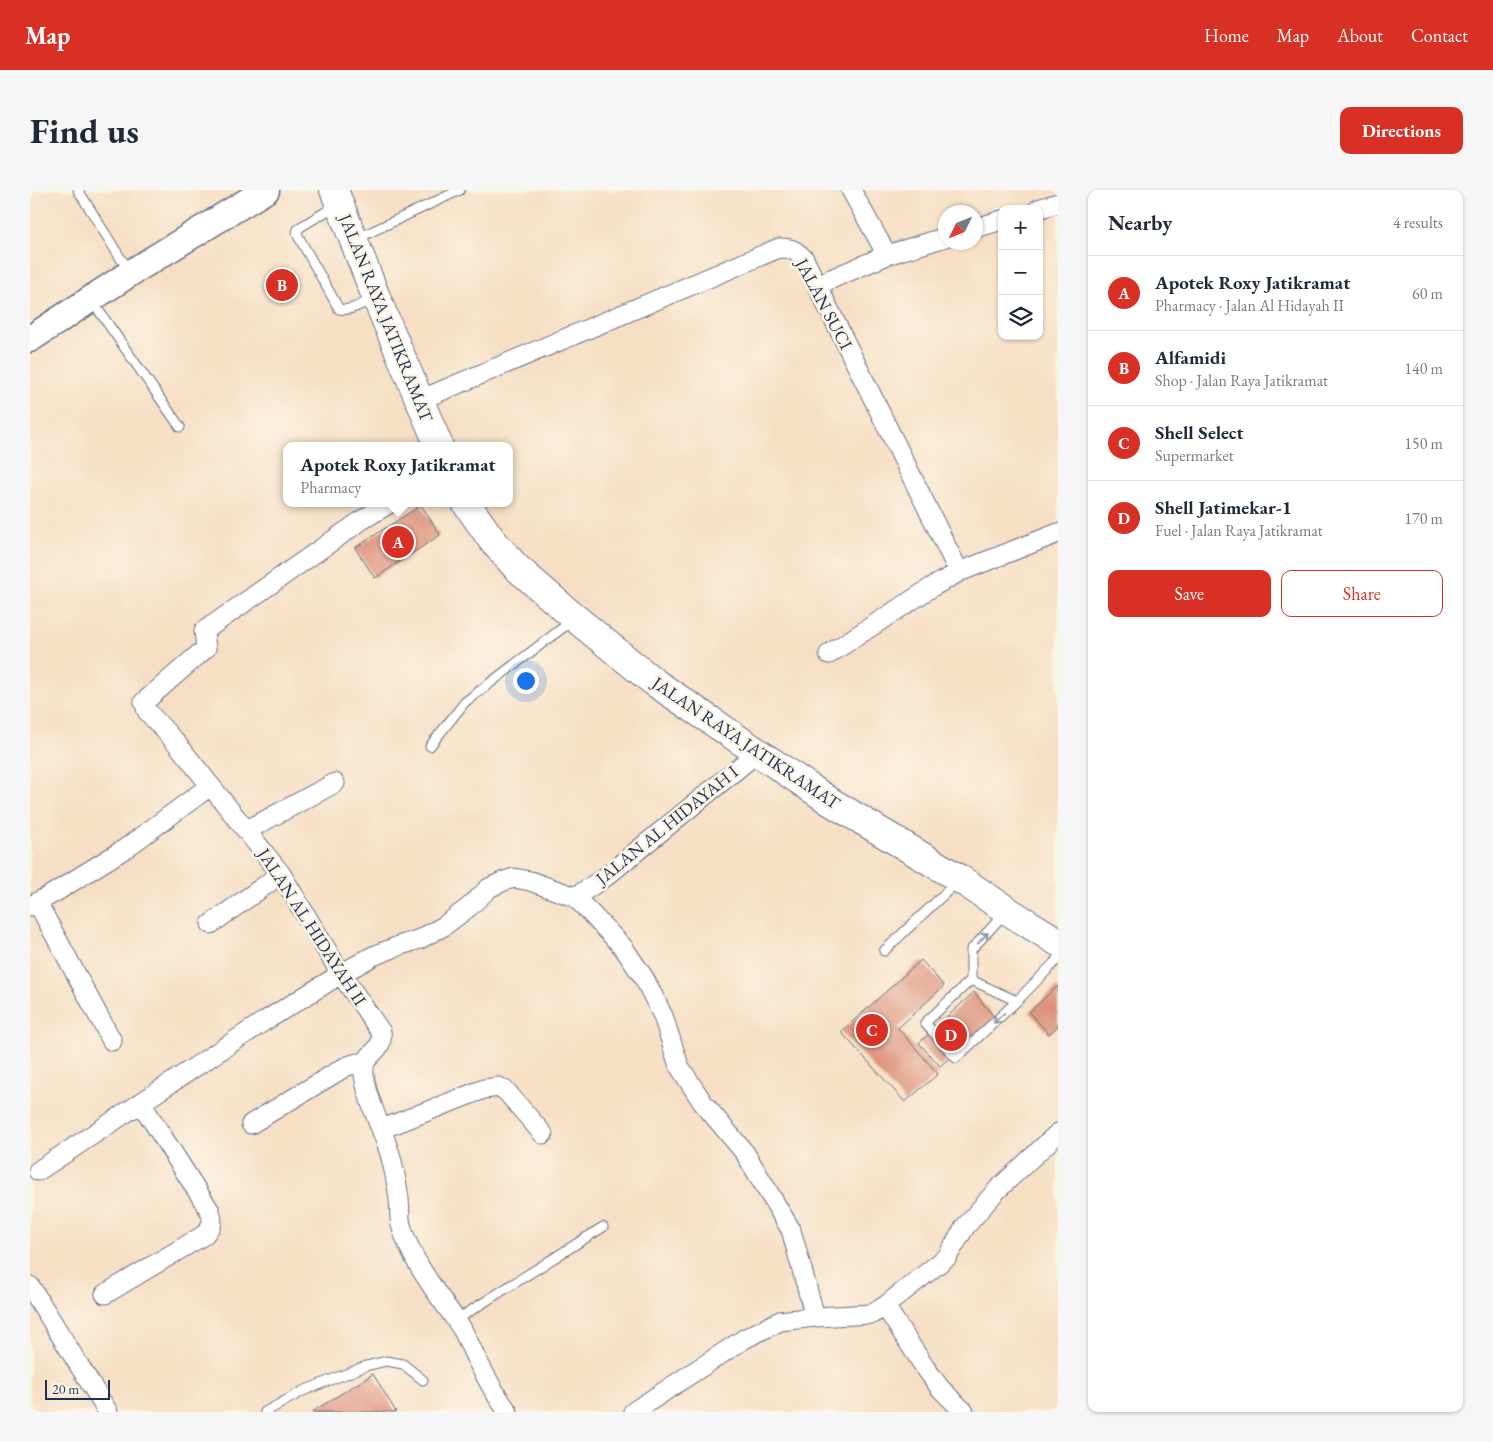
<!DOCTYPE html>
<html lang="en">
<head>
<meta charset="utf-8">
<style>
  body { margin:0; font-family:"EB Garamond",serif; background:#f6f6f7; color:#1f2937 }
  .controls { position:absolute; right:15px; top:15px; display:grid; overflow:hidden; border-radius:10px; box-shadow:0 1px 4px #0004 }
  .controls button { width:45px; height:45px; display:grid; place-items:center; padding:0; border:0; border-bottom:1px solid #e0e1e3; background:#fff; color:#1f2937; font:25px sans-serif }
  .compass { position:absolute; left:908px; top:15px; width:45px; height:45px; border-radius:50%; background:#fff; box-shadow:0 1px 4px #0004; rotate:227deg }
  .scale { position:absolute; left:15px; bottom:12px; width:65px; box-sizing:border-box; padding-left:5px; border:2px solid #1b2f5e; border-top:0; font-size:14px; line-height:18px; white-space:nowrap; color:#1b2f5e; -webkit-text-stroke:4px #fcf5e5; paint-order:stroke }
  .you { position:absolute; left:495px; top:490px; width:18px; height:18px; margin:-12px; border:4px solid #fff; border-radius:50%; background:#1a73e8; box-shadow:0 0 0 8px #1a73e833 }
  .badge { display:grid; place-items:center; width:32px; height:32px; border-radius:50%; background:#d93025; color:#fff; font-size:16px; font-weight:700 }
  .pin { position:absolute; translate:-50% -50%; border:2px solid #fff; box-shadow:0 1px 5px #0006 }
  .popup { position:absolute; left:253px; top:252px; width:230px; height:65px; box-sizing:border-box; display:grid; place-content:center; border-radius:10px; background:#fff; filter:drop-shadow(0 1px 4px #0005); font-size:16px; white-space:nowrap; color:#747a83 }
  .popup b { font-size:19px; color:#1f2937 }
  .popup::after { content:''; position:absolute; left:50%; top:100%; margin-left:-10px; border:10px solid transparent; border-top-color:#fff }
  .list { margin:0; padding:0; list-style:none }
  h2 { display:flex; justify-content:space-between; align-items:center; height:65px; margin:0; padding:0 20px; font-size:21px }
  h2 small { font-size:16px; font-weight:400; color:#747a83 }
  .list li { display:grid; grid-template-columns:32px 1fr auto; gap:15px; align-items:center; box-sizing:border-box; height:75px; padding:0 20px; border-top:1px solid #e0e1e3 }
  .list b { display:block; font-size:19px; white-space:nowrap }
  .list p { margin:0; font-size:16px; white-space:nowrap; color:#747a83 }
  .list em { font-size:16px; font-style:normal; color:#747a83 }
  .actions { display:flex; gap:10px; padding:15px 20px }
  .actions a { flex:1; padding:11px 0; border:1px solid #d93025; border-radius:10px; text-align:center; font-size:18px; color:#d93025 }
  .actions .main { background:#d93025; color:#fff }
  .icon { flex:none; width:28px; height:28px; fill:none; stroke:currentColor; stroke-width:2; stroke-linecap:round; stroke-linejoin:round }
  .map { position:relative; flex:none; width:1028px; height:1222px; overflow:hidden; border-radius:10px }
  header { display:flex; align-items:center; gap:30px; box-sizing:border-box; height:70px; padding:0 25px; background:#d93025; color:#fff }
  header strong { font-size:24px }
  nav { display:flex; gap:28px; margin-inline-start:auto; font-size:18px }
  .intro { display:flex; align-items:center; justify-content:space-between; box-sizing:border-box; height:120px; padding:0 30px }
  h1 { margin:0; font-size:35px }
  .button { padding:12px 22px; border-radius:10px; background:#d93025; color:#fff; font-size:18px; font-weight:700 }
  main { display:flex; gap:30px; padding:0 30px }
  aside { flex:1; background:#fff; border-radius:10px; box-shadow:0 1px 4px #0004 }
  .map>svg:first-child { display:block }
  .building { fill:#dc8e77 }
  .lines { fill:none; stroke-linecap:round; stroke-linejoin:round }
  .lane-casing { stroke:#686d82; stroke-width:11 }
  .street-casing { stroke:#686d82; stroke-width:21 }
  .secondary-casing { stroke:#686d82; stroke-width:29 }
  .primary-casing { stroke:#686d82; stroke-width:30 }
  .lane { stroke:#fff; stroke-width:9 }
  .street { stroke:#fff; stroke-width:19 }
  .secondary { stroke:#fff; stroke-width:26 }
  .primary { stroke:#fff; stroke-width:28 }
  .oneway { stroke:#8d97ae }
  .labels { text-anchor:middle; stroke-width:5; stroke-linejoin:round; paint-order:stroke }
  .street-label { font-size:18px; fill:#1b2f5e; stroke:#fcf5e5 }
</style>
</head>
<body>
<header>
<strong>Map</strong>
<nav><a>Home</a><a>Map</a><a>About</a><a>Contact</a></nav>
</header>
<div class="intro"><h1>Find us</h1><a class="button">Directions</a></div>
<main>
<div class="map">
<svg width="1028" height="1222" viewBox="0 0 1028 1222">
  <rect width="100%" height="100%" fill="#fcf5e5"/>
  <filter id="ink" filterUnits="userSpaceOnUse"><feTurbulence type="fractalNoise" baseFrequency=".02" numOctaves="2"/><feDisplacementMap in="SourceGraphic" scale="10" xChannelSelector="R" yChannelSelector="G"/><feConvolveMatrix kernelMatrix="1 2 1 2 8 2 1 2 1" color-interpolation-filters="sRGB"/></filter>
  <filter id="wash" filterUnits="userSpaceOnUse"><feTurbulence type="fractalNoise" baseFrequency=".0096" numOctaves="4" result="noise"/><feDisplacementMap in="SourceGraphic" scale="20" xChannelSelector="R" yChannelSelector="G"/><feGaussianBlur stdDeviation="1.12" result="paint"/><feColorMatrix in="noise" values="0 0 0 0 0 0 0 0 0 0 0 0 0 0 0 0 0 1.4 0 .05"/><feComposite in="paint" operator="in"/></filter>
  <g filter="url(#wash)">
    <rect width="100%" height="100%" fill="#f6dfc4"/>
    <g id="blocks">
      <!-- building -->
      <path class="building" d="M391 315 410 345 345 388 325 358Z
        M891 770 914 796 868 838 908 884 875 912 811 842Z
        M1028 796V836L1019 844 999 822Z
        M944 802 965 828 910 876 889 853Z
        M343 1184 366 1222H282Z"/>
    </g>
  </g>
  <g filter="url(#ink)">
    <use href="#blocks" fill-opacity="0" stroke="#686d82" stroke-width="1"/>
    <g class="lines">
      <!-- lane casing -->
      <g class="lane-casing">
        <path id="lane" d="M48 0 91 69 101 81
          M307 15 272 36 268 39 267 44 309 119C321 122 333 113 344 108
          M326 49 430 0
          M62 111 150 237
          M400 556 435 512 543 430
          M975 723 941 760V790L895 833 926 868 987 811 1028 769
          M854 761 928 691
          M941 790 987 811
          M426 1130 573 1037
          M235 1222 273 1201 336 1176 356 1171 373 1174 393 1190"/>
      </g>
      <!-- street casing -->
      <g class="street-casing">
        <path id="street" d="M821 0 857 65
          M1008 19 1028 13
          M946 38 972 30
          M787 95 857 65 916 47
          M390 210 749 58C762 58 765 60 774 69L929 382 1028 343
          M360 313 332 330 174 441 176 458 114 512 117 521 148 555 251 684 311 784 351 842C355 864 331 862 334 885 338 913 352 938 360 964 364 979 367 993 369 1009 370 1017 369 1027 371 1035 382 1074 410 1106 432 1139 437 1148 441 1158 445 1166 455 1186 465 1204 478 1222
          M799 464 902 397 929 382
          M217 640 305 593
          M545 707 574 688 728 562
          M7 712 82 851
          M0 716 24 703 96 658 180 596
          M181 734 251 684
          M221 934 315 877 327 873 334 875
          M352 939 454 899 469 897 476 901 513 944
          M8 981 233 832 311 784 343 766 371 755 390 749 414 736 439 717 459 698 474 691 484 688 500 691 545 707 593 757 614 788 633 826 649 876 673 913 715 963 761 1040 785 1127
          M0 1096 78 1222
          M75 1104 174 1045C182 1035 184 1034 180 1021L111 913
          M855 1116 894 1176 910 1198 934 1222
          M603 1222 714 1149 750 1131 785 1127 842 1124 855 1116 917 1067 935 1037 966 1001 1028 943"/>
      </g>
      <!-- secondary casing -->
      <g class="secondary-casing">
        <path id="secondary" d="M0 149 102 82 236 0"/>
      </g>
      <!-- primary casing -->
      <g class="primary-casing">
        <path id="primary" d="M304 0 346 107 409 256
          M436 313 462 350 486 377 545 428 624 492 801 612 930 689 978 721 1028 752"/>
      </g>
      <!-- lane -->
      <use href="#lane" class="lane"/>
      <!-- street -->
      <use href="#street" class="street"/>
      <!-- secondary -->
      <use href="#secondary" class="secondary"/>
      <!-- primary -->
      <use href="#primary" class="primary"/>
    </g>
    <!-- one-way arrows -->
    <defs><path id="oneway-shaft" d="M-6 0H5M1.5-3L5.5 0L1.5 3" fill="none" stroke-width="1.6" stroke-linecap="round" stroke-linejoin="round" transform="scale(1.25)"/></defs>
    <g class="oneway">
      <use href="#oneway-shaft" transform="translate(953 748) rotate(-47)"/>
      <use href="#oneway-shaft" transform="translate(969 828) rotate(137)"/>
    </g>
  </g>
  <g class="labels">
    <!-- street labels -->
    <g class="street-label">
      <text transform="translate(794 114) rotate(62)" y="6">JALAN SUCI</text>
      <text transform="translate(356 128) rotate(68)" y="6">JALAN RAYA JATIKRAMAT</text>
      <text transform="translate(716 553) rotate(34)" y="6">JALAN RAYA JATIKRAMAT</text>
      <text transform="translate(637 635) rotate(-39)" y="6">JALAN AL HIDAYAH I</text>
      <text transform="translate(282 737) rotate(57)" y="6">JALAN AL HIDAYAH II</text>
    </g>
  </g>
</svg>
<div class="controls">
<button>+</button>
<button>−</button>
<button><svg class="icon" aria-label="layers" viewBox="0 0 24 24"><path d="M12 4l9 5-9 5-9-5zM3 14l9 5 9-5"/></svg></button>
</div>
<svg class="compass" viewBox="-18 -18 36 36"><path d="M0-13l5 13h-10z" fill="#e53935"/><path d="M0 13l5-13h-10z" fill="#747a83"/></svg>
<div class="scale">20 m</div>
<div class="you"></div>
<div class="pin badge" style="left:368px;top:352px">A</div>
<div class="popup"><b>Apotek Roxy Jatikramat</b>Pharmacy</div>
<div class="pin badge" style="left:252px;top:95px">B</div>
<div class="pin badge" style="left:842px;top:840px">C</div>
<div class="pin badge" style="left:921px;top:845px">D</div>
</div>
<aside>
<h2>Nearby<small>4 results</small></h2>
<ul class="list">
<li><span class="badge">A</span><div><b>Apotek Roxy Jatikramat</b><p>Pharmacy · Jalan Al Hidayah II</p></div><em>60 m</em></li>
<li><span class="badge">B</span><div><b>Alfamidi</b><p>Shop · Jalan Raya Jatikramat</p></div><em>140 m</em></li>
<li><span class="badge">C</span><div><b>Shell Select</b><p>Supermarket</p></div><em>150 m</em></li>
<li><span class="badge">D</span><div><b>Shell Jatimekar-1</b><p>Fuel · Jalan Raya Jatikramat</p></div><em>170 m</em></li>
</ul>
<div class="actions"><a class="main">Save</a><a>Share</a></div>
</aside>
</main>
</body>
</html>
